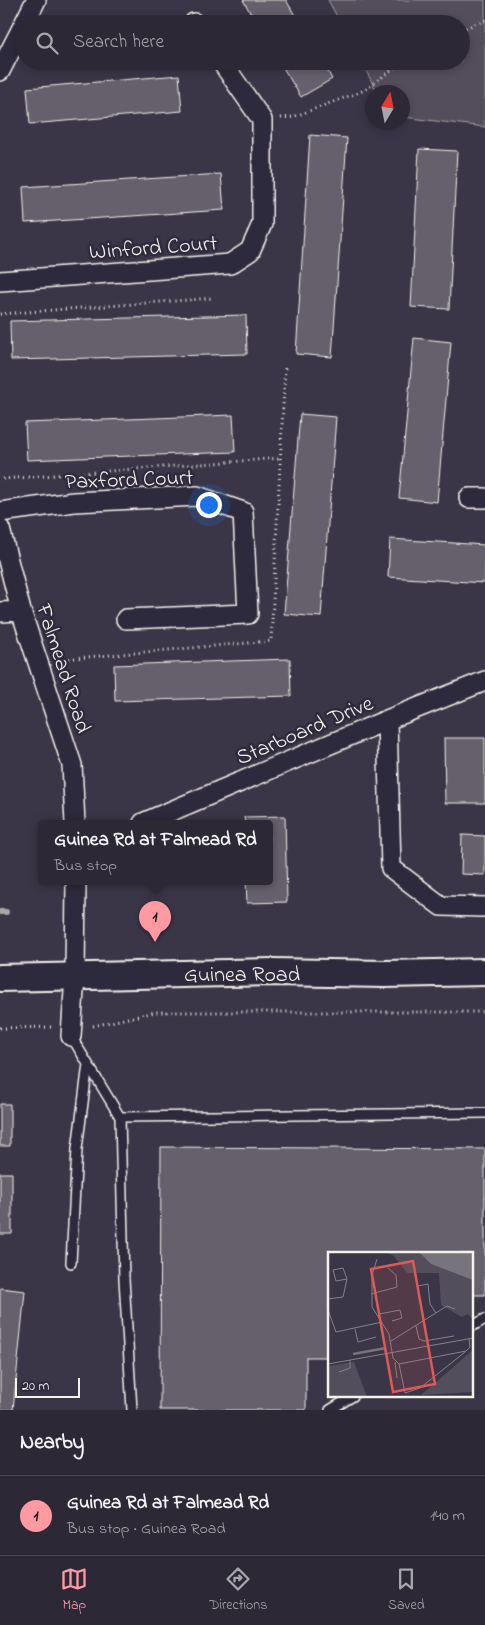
<!DOCTYPE html>
<html lang="en">
<head>
<meta charset="utf-8">
<style>
  body { margin:0; font-family:"Indie Flower",sans-serif; background:#34303d; color:#f1f3f6 }
  .compass { position:absolute; left:365px; top:85px; width:45px; height:45px; border-radius:50%; background:#2c2835; box-shadow:0 2px 8px #0003; rotate:10deg }
  .scale { position:absolute; left:15px; bottom:12px; width:65px; box-sizing:border-box; padding-left:5px; border:2px solid #f4f1e8; border-top:0; font-size:14px; line-height:18px; white-space:nowrap; color:#f4f1e8; -webkit-text-stroke:4px #2f2a3d; paint-order:stroke }
  .you { position:absolute; left:208px; top:504px; width:18px; height:18px; margin:-12px; border:4px solid #fff; border-radius:50%; background:#1a73e8; box-shadow:0 0 0 8px #1a73e833 }
  .badge { display:grid; place-items:center; width:32px; height:32px; border-radius:50%; background:#ff9aa2; color:#111; font-size:16px; font-weight:700 }
  .pin { position:absolute; translate:-50% -41px; filter:drop-shadow(0 1px 2px #0008) }
  .pin::after { content:''; position:absolute; top:26px; width:18px; height:15px; background:inherit; clip-path:polygon(0 0,100% 0,50% 100%) }
  .popup { position:absolute; left:38px; top:820px; width:235px; height:65px; box-sizing:border-box; display:grid; place-content:center; border-radius:5px; background:#2c2835; filter:drop-shadow(0 1px 4px #0005); font-size:16px; white-space:nowrap; color:#a6a6ad }
  .popup b { font-size:19px; color:#f1f3f6 }
  .popup::after { content:''; position:absolute; left:50%; top:100%; margin-left:-10px; border:10px solid transparent; border-top-color:#2c2835 }
  .list { margin:0; padding:0; list-style:none }
  h2 { display:flex; justify-content:space-between; align-items:center; height:65px; margin:0; padding:0 20px; font-size:21px }
  h2 small { font-size:16px; font-weight:400; color:#a6a6ad }
  .list li { display:grid; grid-template-columns:32px 1fr auto; gap:15px; align-items:center; box-sizing:border-box; height:80px; padding:0 20px; border-top:1px solid #484450 }
  .list b { display:block; font-size:19px; white-space:nowrap }
  .list p { margin:0; font-size:16px; white-space:nowrap; color:#a6a6ad }
  .list em { font-size:16px; font-style:normal; color:#a6a6ad }
  .icon { flex:none; width:28px; height:28px; fill:none; stroke:currentColor; stroke-width:2; stroke-linecap:round; stroke-linejoin:round }
  .map { position:relative; flex:none; width:485px; height:1410px; overflow:hidden }
  .search { position:absolute; background:#2c2835; box-shadow:0 2px 8px #0003; left:15px; right:15px; top:15px; height:55px; display:flex; align-items:center; gap:12px; box-sizing:border-box; padding:0 18px; border-radius:28px; color:#a6a6ad; font-size:19px }
  .sheet { height:145px; background:#2c2835 }
  nav { display:flex; justify-content:space-around; align-items:center; box-sizing:border-box; height:70px; border-top:1px solid #484450; background:#2c2835; font-size:14px; color:#a6a6ad }
  nav a { display:grid; justify-items:center; gap:2px }
  nav .on { color:#ff9aa2 }
  .map>svg:first-child { display:block }
  .green { fill:#534e5c; stroke:#a4a0a2 }
  .lines { fill:none; stroke-linecap:round; stroke-linejoin:round }
  .stream { stroke:#aaa6a7; stroke-width:6 }
  .building { fill:#65616c; stroke:#f4f1e8 }
  .service-casing { stroke:#f4f1e8; stroke-width:12 }
  .minor-casing { stroke:#f4f1e8; stroke-width:22 }
  .secondary-casing { stroke:#f4f1e8; stroke-width:30 }
  .path { stroke:#f4f1e8; stroke-width:3; stroke-dasharray:1 4; stroke-linecap:butt }
  .service { stroke:#2f2a3d; stroke-width:9 }
  .minor { stroke:#2f2a3d; stroke-width:19 }
  .secondary { stroke:#2f2a3d; stroke-width:26 }
  .labels { text-anchor:middle; stroke-width:5; stroke-linejoin:round; paint-order:stroke }
  .street-label { font-size:22px; fill:#f4f1e8; stroke:#2f2a3d }
  .inset-river { fill:none; stroke:#78747b; stroke-width:2.5 }
  .inset-road { fill:none; stroke:#858187; stroke-width:1 }
  .view { fill:#de5a58; fill-opacity:0.15; stroke:#de5a58; stroke-width:2.5 }
  .inset-edge { fill:none; stroke:#f4f1e8; stroke-width:2.5 }
</style>
</head>
<body>
<div class="map">
<svg width="485" height="1410" viewBox="0 0 485 1410">
  <rect width="100%" height="100%" fill="#3b3647"/>
  <filter id="ink" filterUnits="userSpaceOnUse"><feTurbulence type="fractalNoise" baseFrequency=".02" numOctaves="2"/><feDisplacementMap in="SourceGraphic" scale="10" xChannelSelector="R" yChannelSelector="G"/><feConvolveMatrix kernelMatrix="1 2 1 2 8 2 1 2 1" color-interpolation-filters="sRGB"/></filter>
  <g filter="url(#ink)">
    <!-- green -->
    <path class="green" d="M328 0H485V127L403 117 402 92H377L361 61H461V24H341Z"/>
    <g class="lines">
      <!-- stream -->
      <path class="stream" d="M0 912H6"/>
    </g>
    <!-- building -->
    <path class="building" d="M243 0H286L300 24H257Z
      M279 61H322L332 79 301 97Z
      M179 75 182 111 30 124 27 88Z
      M310 135 347 138 332 357 296 354Z
      M419 149 457 151 449 309 411 307Z
      M221 174 224 210 25 223 23 187Z
      M246 315 247 354 11 360 10 321Z
      M414 338 451 342 437 502 399 498Z
      M300 414 336 417 321 617 284 614Z
      M233 415 235 452 27 460 25 423Z
      M390 539 485 545V583L388 577Z
      M290 659 291 696 115 701 114 665Z
      M444 738H485V803H445Z
      M285 816 287 902 247 903 246 881H269V823H245L244 817Z
      M462 835 485 836V875L461 874Z
      M0 1104H10V1146H0Z
      M161 1147 485 1149V1295H471V1254H329V1357H306V1410H160Z
      M0 1173H12V1234H0Z
      M0 1288 25 1291 13 1410H0Z"/>
    <g class="lines">
      <!-- service casing -->
      <g class="service-casing">
        <path id="service" d="M71 1036 120 1117 485 1113
          M120 1117 124 1279 132 1410
          M71 1263 77 1149 88 1064
          M471 1327 485 1319
          M330 1410 353 1396"/>
      </g>
      <!-- minor casing -->
      <g class="minor-casing">
        <path id="minor" d="M194 23V24
          M24 24 36 0
          M0 71 24 24
          M0 281 230 264 250 251 262 224V120L221 61
          M469 498H485
          M0 512 74 502 197 496 243 512 248 614 126 619
          M0 529 21 611 72 765 75 823
          M0 612 21 611
          M387 720 391 868 441 906 485 907
          M143 823 387 720 485 681
          M71 1036 75 976 76 881"/>
      </g>
      <!-- secondary casing -->
      <g class="secondary-casing">
        <path id="secondary" d="M0 978 273 972 385 974 485 972"/>
      </g>
      <!-- path -->
      <path class="path" d="M461 30 485 20
        M281 118 293 117 365 90 403 61
        M0 314 214 298
        M3 479 281 458
        M64 659 271 641 285 368
        M93 1026 155 1012H485
        M0 1028 52 1027"/>
      <!-- service -->
      <use href="#service" class="service"/>
      <!-- minor -->
      <use href="#minor" class="minor"/>
      <!-- secondary -->
      <use href="#secondary" class="secondary"/>
    </g>
  </g>
  <g class="labels">
    <!-- street labels -->
    <g class="street-label">
      <text transform="translate(153 246) rotate(-4)" y="8">Winford Court</text>
      <text transform="translate(129 478) rotate(-2)" y="8">Paxford Court</text>
      <text transform="translate(65 668) rotate(72)" y="8">Falmead Road</text>
      <text transform="translate(304 729) rotate(-23)" y="8">Starboard Drive</text>
      <text x="242" y="981">Guinea Road</text>
    </g>
  </g>
  <!-- overview -->
  <g transform="translate(328 1252)">
    <rect width="145" height="145" fill="#3b3647"/>
    <path d="M58 0H145V68L140 62 134 65 113 53 111 21H79L66 4ZM145 98V140L93 143ZM26 110 39 145H0V114Z" fill="#534e5c"/>
    <path d="M91 0H145V28L103 12Z" fill="#78747b"/>
    <path class="inset-river" d="M25 102 58 96"/>
    <path class="inset-road" d="M49 7 44 23V55L61 82 65 106 71 112 138 99 142 95 141 87M15 16 19 27 8 29 5 18ZM90 34 100 32 102 52 108 61M43 42 69 35 68 23 60 16M0 47 15 45 19 27M0 58 8 80 54 70M51 62 72 58 74 66 64 69M88 74 91 87 96 89 126 84M27 77 30 90 48 85M63 89 119 54 127 57M67 110 69 126M0 112 145 86M71 112 77 141 92 136 137 100M11 120 22 116V108"/>
    <path class="view" d="M85 9 107 132 65 140 43 17Z"/>
    <rect width="145" height="145" class="inset-edge"/>
  </g>
</svg>
<svg class="compass" viewBox="-18 -18 36 36"><path d="M0-13l5 13h-10z" fill="#e53935"/><path d="M0 13l5-13h-10z" fill="#a6a6ad"/></svg>
<div class="scale">20 m</div>
<div class="you"></div>
<div class="pin badge" style="left:155px;top:942px">1</div>
<div class="popup"><b>Guinea Rd at Falmead Rd</b>Bus stop</div>
<div class="search"><svg class="icon" aria-label="search" viewBox="0 0 24 24"><circle cx="10" cy="10" r="6"/><path d="M15 15l6 6"/></svg>Search here</div>
</div>
<section class="sheet">
<h2>Nearby<small></small></h2>
<ul class="list">
<li><span class="badge">1</span><div><b>Guinea Rd at Falmead Rd</b><p>Bus stop · Guinea Road</p></div><em>140 m</em></li>
</ul>
</section>
<nav>
<a class="on"><svg class="icon" aria-label="map" viewBox="0 0 24 24"><path d="M3 6l6-2 6 2 6-2v14l-6 2-6-2-6 2zM9 4v14M15 6v14"/></svg>Map</a>
<a><svg class="icon" aria-label="directions" viewBox="0 0 24 24"><path d="M12 3l9 9-9 9-9-9zM9 14v-3h6M13 9l2 2-2 2"/></svg>Directions</a>
<a><svg class="icon" aria-label="saved" viewBox="0 0 24 24"><path d="M7 4h10v16l-5-4-5 4z"/></svg>Saved</a>
</nav>
</body>
</html>
